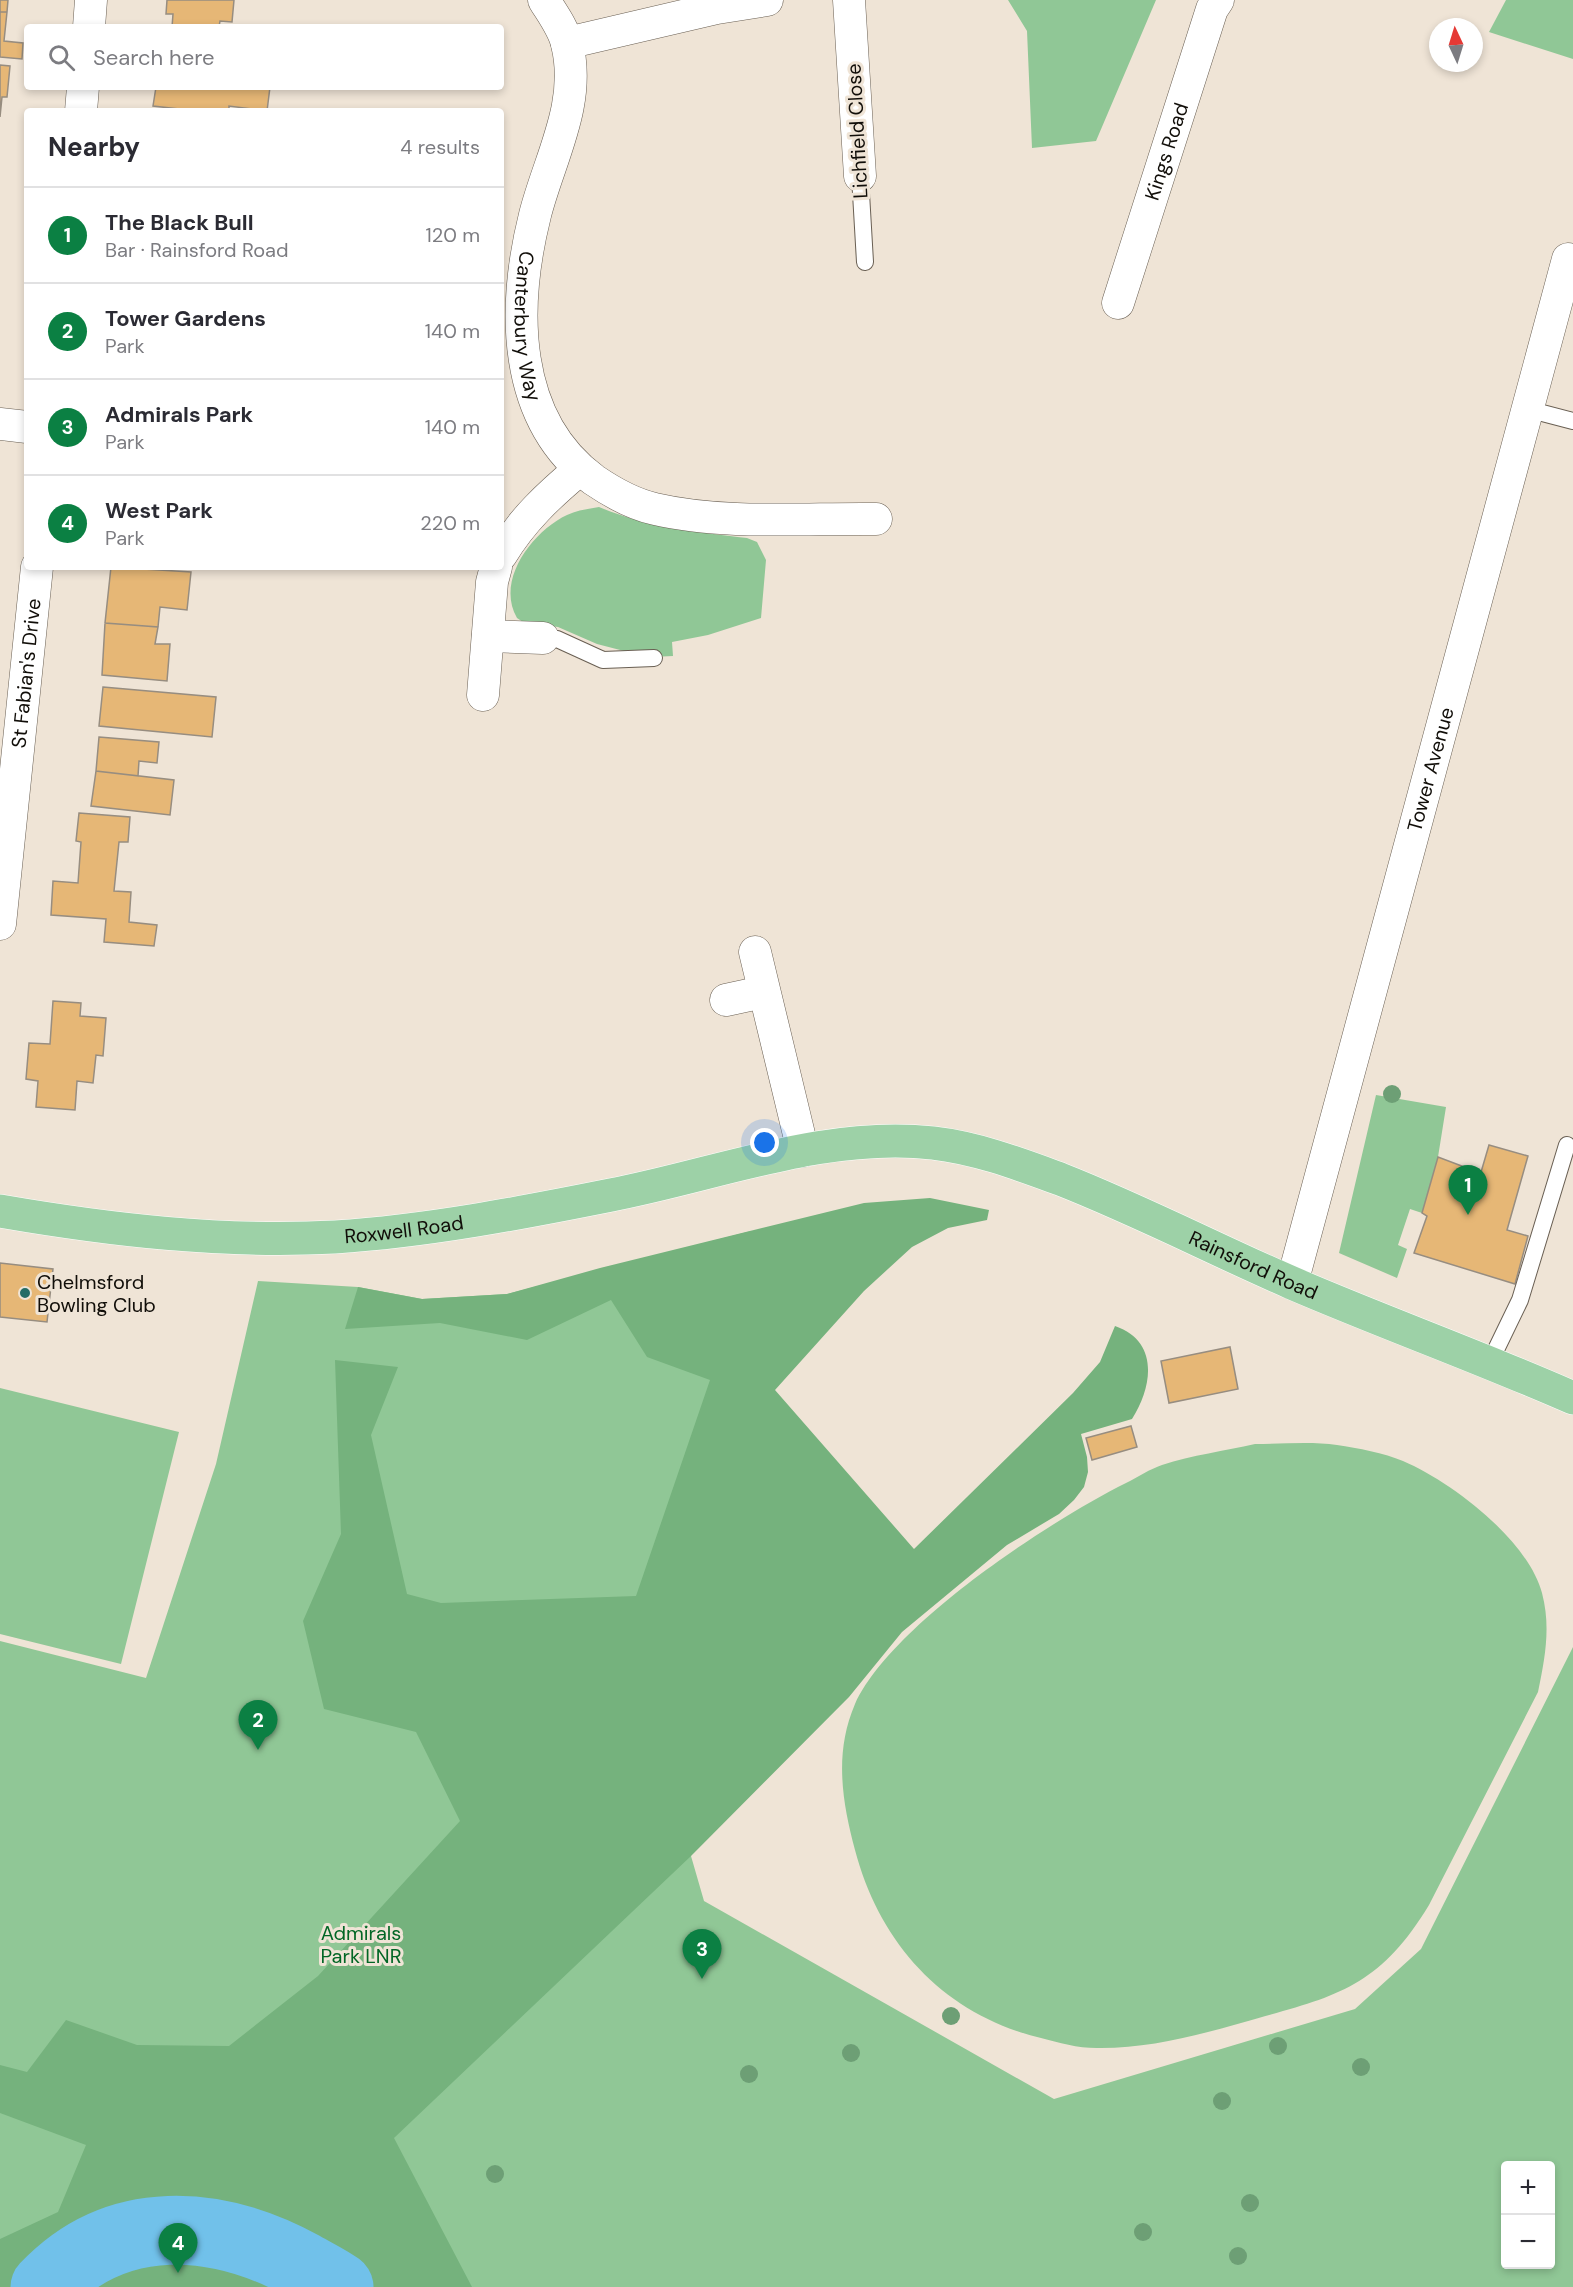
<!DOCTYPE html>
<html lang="en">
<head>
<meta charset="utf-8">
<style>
  body { margin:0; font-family:"DM Sans",sans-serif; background:#f7f7f7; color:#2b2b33 }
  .controls { position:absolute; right:18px; bottom:18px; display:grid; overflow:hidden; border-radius:6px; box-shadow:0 3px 9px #0003 }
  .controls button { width:54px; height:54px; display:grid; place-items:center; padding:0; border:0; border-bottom:2px solid #e1e1e2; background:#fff; color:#2b2b33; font:30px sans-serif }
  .compass { position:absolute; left:1429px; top:18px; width:54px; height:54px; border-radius:50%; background:#fff; box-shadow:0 3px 9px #0003; rotate:356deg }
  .you { position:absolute; left:765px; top:1143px; width:21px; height:21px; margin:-15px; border:4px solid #fff; border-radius:50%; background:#1a73e8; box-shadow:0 0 0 9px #1a73e833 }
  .badge { display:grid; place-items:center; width:39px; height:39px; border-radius:50%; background:#0b8043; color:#fff; font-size:20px; font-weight:700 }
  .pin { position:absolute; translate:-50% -50px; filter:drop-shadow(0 2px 3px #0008) }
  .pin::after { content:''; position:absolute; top:32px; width:21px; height:18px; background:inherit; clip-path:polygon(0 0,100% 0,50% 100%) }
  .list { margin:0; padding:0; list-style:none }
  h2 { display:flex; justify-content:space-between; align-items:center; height:78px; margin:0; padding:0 24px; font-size:26px }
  h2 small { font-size:20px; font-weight:400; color:#7c7c81 }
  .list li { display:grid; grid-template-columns:39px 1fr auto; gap:18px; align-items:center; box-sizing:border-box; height:96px; padding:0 24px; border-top:2px solid #e1e1e2 }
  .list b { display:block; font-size:22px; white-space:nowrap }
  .list p { margin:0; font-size:20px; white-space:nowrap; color:#7c7c81 }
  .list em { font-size:20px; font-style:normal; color:#7c7c81 }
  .icon { flex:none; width:33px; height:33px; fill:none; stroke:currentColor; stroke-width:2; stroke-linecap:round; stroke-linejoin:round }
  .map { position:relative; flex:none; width:1573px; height:2287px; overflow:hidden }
  .search { position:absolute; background:#fff; box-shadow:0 3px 9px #0003; left:24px; top:24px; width:480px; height:66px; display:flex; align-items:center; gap:15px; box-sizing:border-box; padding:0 21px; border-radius:6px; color:#7c7c81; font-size:22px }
  .panel { position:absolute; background:#fff; box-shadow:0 3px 9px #0003; left:24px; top:108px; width:480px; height:462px; border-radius:6px }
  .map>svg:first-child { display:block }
  .green { fill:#90c796; fill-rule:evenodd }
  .forest { fill:#75b27d }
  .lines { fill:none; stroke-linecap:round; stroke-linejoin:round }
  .river { stroke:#71c1ea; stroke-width:69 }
  .building { fill:#e6b776; stroke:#978d80; stroke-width:1.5 }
  .lane-casing { stroke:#695f53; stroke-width:18 }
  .street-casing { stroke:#695f53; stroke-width:33 }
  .primary-casing { stroke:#fff; stroke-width:34 }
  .lane { stroke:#fff; stroke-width:16 }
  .street { stroke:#fff; stroke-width:32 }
  .primary { stroke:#9dd1a7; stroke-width:33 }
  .tree { fill:#6d9f75 }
  .poi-dot { fill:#236c66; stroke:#efe4d6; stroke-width:2 }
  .labels { text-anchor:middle; stroke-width:6; stroke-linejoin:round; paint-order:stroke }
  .street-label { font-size:20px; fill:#110e09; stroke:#efe4d6 }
  .poi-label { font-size:20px; fill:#110e09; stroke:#efe4d6; text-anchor:start }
  .park-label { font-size:20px; fill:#026625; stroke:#efe4d6 }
</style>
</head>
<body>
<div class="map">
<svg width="1573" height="2287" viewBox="0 0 1573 2287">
  <rect width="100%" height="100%" fill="#efe4d6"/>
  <!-- green -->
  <path class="green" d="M1008 0H1156L1096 141 1032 148 1027 31Z
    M1506 0H1573V59L1489 32Z
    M599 507C647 527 696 532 747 538L757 542 766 560 761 618 708 635 672 642 673 656 652 657 624 651 597 644 558 627 523 622 517 618C495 580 533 531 567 515 577 510 588 509 599 507Z
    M1376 1095 1446 1107 1438 1157 1422 1213 1410 1209 1398 1245 1407 1249 1397 1278 1339 1253Z
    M751 1231 691 1856 704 1901 1054 2099 1355 2009 1421 1949 1573 1647V2287H0V1641L146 1678 216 1464 258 1281 358 1287 422 1299 507 1294ZM1506 2166H1550V2264H1506Z
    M0 1388 179 1432 121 1664 0 1634Z
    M1255 1444C1282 1444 1311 1441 1337 1445 1358 1448 1384 1453 1403 1461 1452 1482 1528 1540 1542 1593 1551 1627 1545 1658 1538 1692L1429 1905C1377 1991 1332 1997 1241 2023 1195 2036 1149 2048 1101 2048 1081 2049 1060 2043 1041 2038 945 2015 880 1945 855 1850 842 1801 834 1753 855 1704 891 1625 1048 1522 1126 1483 1138 1477 1150 1469 1162 1465 1192 1455 1225 1451 1255 1444Z"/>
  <!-- forest -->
  <path class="forest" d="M930 1198 989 1210 987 1220 948 1228 912 1247 864 1291 775 1390 914 1549 1073 1393 1100 1362 1115 1326C1159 1341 1153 1386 1132 1419L1081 1434 1087 1457 1088 1472 1084 1487 1074 1500 1059 1514 1007 1545 902 1632 849 1697 691 1856 394 2138 472 2287H0V2239L58 2212 86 2145 0 2113V2065L27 2072 66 2020 137 2045 229 2046 318 1976 460 1821 416 1732 324 1709 303 1621 341 1534 335 1360 398 1367 371 1435 407 1594 441 1603 636 1596 710 1380 647 1357 611 1300 527 1340 440 1323 345 1329 358 1287 422 1299 507 1294 600 1268 864 1203Z"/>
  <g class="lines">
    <!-- river -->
    <path class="river" d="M45 2287C117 2211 217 2219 303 2266 315 2273 328 2279 339 2287"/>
  </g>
  <!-- building -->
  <path class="building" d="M0 0H8L7 12H0Z
    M167 0H234L232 22 220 21 219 27H172L173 14H166Z
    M0 12H7L4 41 23 43 22 59 0 57Z
    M0 65 10 66 7 97H2L0 117Z
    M156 87H270L267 111 229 106V111H197L153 106Z
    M111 567 191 572 187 610 160 607 158 627 105 623Z
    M105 623 158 627 155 644H170L167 681 102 675Z
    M103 687 216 697 212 737 99 726Z
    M99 737 159 742 157 763 139 761 138 776 96 771Z
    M96 771 174 780 170 815 91 806Z
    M79 813 130 817 128 842H119L114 891 131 892 129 922 157 925 154 946 104 942 106 919 51 915 53 881 78 883 81 842 76 841Z
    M53 1001 81 1003 80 1016 106 1018 103 1056 96 1055 93 1083 77 1081 75 1110 36 1107 38 1081 26 1079 29 1043 50 1044Z
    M1489 1145 1528 1156 1507 1230 1528 1236 1515 1284 1414 1253 1427 1216 1422 1213 1438 1157 1467 1168 1460 1192 1474 1196Z
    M0 1263 53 1269 47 1322 0 1317Z
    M1230 1347 1238 1389 1169 1403 1161 1361Z
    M1131 1426 1137 1447 1092 1460 1086 1438Z"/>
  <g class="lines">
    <!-- lane casing -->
    <g class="lane-casing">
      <path id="lane" d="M860 176 865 262
        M1527 409 1573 421
        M543 638 557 639 603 660 654 658
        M1490 1362 1520 1300 1567 1145"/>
    </g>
    <!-- street casing -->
    <g class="street-casing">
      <g id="street">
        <path id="s1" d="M544 0C552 13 564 29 567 44 582 104 549 159 535 215 512 307 511 419 594 480 613 493 633 504 655 509 724 525 806 518 876 519"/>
        <path d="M849 0 860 176"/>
        <path d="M89 27 91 0"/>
        <path d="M567 43 717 8 767 0"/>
        <path d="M81 111 83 87"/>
        <path id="s2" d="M1118 303 1212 9 1218 0"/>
        <path d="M0 424 27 427"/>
        <path d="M501 555C522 520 549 495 580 469"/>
        <path d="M488 636 543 638"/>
        <path d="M483 695 492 582 496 567"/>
        <path id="s3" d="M0 924 37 567"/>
        <path d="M755 952 803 1151"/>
        <path d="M726 1000 763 992"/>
        <path id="s4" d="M1292 1283 1568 259 1573 260"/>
      </g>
    </g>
    <!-- primary casing -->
    <g class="primary-casing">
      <g id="primary">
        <path id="s5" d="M0 1211C110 1230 223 1243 335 1237 427 1231 521 1213 611 1195 716 1175 824 1131 933 1143 977 1148 1019 1164 1060 1179 1139 1210 1214 1249 1292 1283 1385 1323 1480 1357 1573 1398"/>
      </g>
    </g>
    <!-- lane -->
    <use href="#lane" class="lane"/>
    <!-- street -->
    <use href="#street" class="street"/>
    <!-- primary -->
    <use href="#primary" class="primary"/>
  </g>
  <!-- trees -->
  <g class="tree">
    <circle cx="1392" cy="1094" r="9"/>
    <circle cx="951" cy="2016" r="9"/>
    <circle cx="1278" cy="2046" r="9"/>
    <circle cx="851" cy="2053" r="9"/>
    <circle cx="1361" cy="2067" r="9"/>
    <circle cx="749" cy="2074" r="9"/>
    <circle cx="1222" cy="2101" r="9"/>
    <circle cx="495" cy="2174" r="9"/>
    <circle cx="1250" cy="2203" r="9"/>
    <circle cx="1143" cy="2232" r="9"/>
    <circle cx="1238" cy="2256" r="9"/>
  </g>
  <!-- markers -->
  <circle class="poi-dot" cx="25" cy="1293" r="6"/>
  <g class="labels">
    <!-- street labels -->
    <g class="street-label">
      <text transform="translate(857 131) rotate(-93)" y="7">Lichfield Close</text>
      <text dy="7" stroke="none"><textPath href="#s2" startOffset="159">Kings Road</textPath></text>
      <text dy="7" stroke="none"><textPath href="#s1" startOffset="339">Canterbury Way</textPath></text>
      <text dy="7" stroke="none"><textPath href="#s3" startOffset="252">St Fabian's Drive</textPath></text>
      <text dy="7" stroke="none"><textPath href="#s4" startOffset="532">Tower Avenue</textPath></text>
      <text dy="7" stroke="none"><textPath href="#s5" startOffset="406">Roxwell Road</textPath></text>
      <text dy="7" stroke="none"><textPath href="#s5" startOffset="1288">Rainsford Road</textPath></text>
    </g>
    <!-- poi labels -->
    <g class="poi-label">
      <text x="37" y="1289">Chelmsford<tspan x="37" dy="23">Bowling Club</tspan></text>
    </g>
    <!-- park labels -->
    <g class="park-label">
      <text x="361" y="1940">Admirals<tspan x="361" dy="23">Park LNR</tspan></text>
    </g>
  </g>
</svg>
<div class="controls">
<button>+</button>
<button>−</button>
</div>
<svg class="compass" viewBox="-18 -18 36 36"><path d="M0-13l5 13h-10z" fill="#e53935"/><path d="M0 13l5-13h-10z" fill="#7c7c81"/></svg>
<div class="you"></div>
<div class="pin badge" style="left:1468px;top:1215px">1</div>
<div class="pin badge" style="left:258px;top:1750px">2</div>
<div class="pin badge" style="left:702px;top:1979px">3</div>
<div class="pin badge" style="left:178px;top:2273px">4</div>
<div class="search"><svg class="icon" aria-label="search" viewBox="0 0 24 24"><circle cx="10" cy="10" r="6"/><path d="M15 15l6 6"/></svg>Search here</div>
<section class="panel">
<h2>Nearby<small>4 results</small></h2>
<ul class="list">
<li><span class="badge">1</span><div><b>The Black Bull</b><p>Bar · Rainsford Road</p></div><em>120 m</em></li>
<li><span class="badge">2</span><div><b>Tower Gardens</b><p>Park</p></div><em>140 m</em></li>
<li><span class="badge">3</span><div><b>Admirals Park</b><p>Park</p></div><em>140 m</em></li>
<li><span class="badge">4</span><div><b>West Park</b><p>Park</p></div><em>220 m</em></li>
</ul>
</section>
</div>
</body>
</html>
